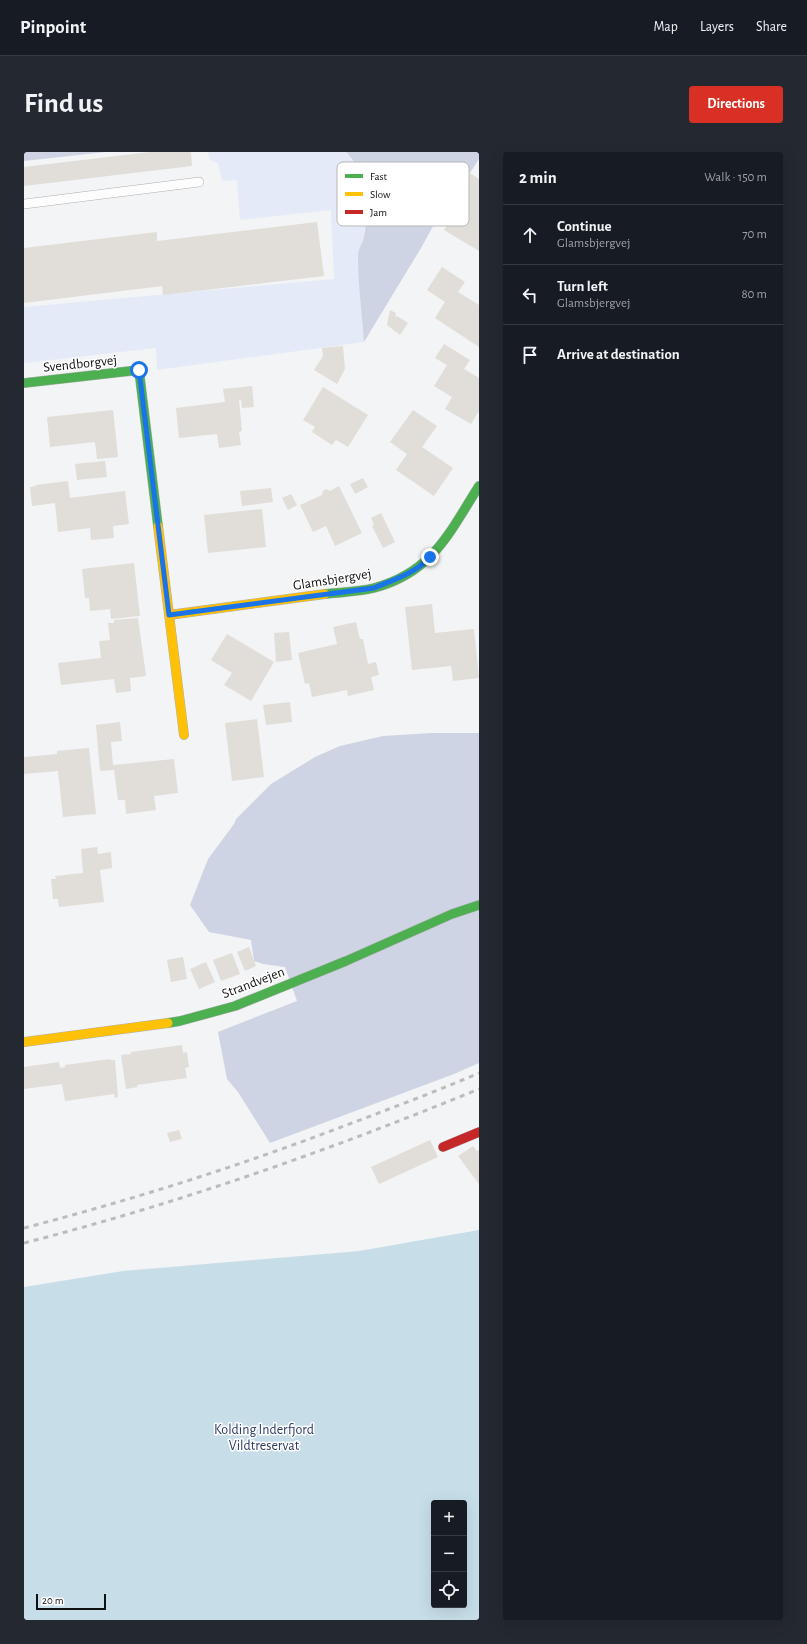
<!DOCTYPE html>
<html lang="en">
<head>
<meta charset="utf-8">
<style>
  body { margin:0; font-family:"Alegreya Sans",sans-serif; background:#242831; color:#f1f3f6 }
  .controls { position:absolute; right:12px; bottom:12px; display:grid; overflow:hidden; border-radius:4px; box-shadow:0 4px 16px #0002 }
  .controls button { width:36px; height:36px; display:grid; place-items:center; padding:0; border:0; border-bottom:1px solid #363941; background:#171b24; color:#f1f3f6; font:20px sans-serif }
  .scale { position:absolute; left:12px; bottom:10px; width:70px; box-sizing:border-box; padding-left:4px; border:2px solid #101011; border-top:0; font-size:11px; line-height:14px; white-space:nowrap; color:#101011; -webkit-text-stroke:3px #fff; paint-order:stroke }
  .stop { position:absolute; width:12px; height:12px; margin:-9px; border:3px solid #1a73e8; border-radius:50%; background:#fff }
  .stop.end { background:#1a73e8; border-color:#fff; box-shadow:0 1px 4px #0008 }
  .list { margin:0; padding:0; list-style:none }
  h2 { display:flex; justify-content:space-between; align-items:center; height:52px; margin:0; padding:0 16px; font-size:17px }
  h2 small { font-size:13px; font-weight:400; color:#9ea1a6 }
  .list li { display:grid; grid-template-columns:26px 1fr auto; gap:12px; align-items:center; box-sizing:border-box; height:60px; padding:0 16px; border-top:1px solid #363941 }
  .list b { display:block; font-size:15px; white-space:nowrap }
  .list p { margin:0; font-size:13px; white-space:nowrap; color:#9ea1a6 }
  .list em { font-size:13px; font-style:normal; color:#9ea1a6 }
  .icon { flex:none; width:22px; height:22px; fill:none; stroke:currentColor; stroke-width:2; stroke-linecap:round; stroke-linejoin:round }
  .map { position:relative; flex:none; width:455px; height:1468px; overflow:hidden; border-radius:4px }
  header { display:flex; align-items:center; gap:24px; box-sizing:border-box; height:56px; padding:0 20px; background:#171b24; border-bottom:1px solid #363941 }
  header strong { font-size:19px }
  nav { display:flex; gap:22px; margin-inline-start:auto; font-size:14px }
  .intro { display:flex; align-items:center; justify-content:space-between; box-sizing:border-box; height:96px; padding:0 24px }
  h1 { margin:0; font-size:28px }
  .button { padding:10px 18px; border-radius:4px; background:#d93025; color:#fff; font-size:14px; font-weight:700 }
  main { display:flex; gap:24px; padding:0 24px }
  aside { flex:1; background:#171b24; border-radius:4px; box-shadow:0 4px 16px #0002 }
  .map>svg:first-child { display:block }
  .green { fill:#e4eaf7 }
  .forest { fill:#ced4e3 }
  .water { fill:#c7dee8; fill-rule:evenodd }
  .building { fill:#e1ddd9 }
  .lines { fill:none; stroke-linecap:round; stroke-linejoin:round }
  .lane-casing { stroke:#afafb0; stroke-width:10 }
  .fast-casing { stroke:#afafb0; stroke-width:10 }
  .slow-casing { stroke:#afafb0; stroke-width:10 }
  .jam-casing { stroke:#afafb0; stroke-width:10 }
  .lane { stroke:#fdfdfe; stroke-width:9 }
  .fast { stroke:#4caf50; stroke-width:9 }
  .slow { stroke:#ffc107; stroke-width:9 }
  .jam { stroke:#c62828; stroke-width:9 }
  .rail { stroke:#bcbcbd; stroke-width:3; stroke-dasharray:5 5; stroke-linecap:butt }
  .route { stroke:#1a73e8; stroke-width:5 }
  .labels { text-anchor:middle; stroke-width:3; stroke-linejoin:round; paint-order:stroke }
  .street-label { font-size:14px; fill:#101011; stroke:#fff }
  .park-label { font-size:14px; fill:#2c3a62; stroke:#fff }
  .key { fill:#fff; stroke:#b7b7b8; stroke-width:1 }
  .key-label { font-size:11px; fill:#101011 }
</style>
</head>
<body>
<header>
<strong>Pinpoint</strong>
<nav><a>Map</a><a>Layers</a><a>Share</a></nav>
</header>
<div class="intro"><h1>Find us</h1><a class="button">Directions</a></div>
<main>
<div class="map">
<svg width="455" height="1468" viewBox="0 0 455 1468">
  <rect width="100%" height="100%" fill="#f3f4f5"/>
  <!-- green -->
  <path class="green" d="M184 0H322L324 2 337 24 341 50 340 83 334 103 340 190 133 218 132 196 0 211V155L310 127 307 58 216 68 213 28 198 29 194 11 186 8Z"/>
  <!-- forest -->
  <path class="forest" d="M0 0H82L0 9Z
    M322 0H455V7L446 21 440 18 397 96 340 190C338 161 334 132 334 104 334 97 339 91 340 84 345 60 340 17 322 0Z
    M408 581H455V911L430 922 246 991 214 940 203 927 194 880 273 849 261 815 239 812 230 809 227 788 185 780 166 753 184 707 210 672 212 667 247 632 291 605 316 594 359 584Z"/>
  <!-- water -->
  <path class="water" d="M455 1078V1468H0V1135L99 1119 335 1099ZM410 1351H440V1453H410Z"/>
  <!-- building -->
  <path class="building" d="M126 0H167L168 14 0 34V15Z
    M440 17 455 27V99L420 78 435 54 429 50 440 33 433 29Z
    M293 70 300 124 139 143 138 134 0 151V96L133 80V89Z
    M418 115 441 130 434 140 455 153V195L411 166 421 150 403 138Z
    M366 158 372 161 371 165 373 164 384 171 376 183 363 173Z
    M420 192 446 208 440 217 455 226V259L447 272 421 257 428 245 410 234 423 213 411 206Z
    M319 194 321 217 313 232 290 218 299 204 298 196Z
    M228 234 230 255 218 256 217 248H215L218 279 215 280 217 293 195 296 193 282 155 286 152 256 201 250 199 237Z
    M299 235 344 263 324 295 312 288 308 293 288 280 291 275 279 268Z
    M89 258 94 305 73 307 71 290 26 295 23 265Z
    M389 258 413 274 398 295 429 316 410 344 372 318 383 302 366 290Z
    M81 309 83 325 53 328 51 312Z
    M339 326 344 335 331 342 326 332Z
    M44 329 46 346 101 339 105 372 89 374 90 386 67 388 66 376 34 380 31 351 8 354 6 335 12 334V333Z
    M315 334 338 381 311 394 302 374 289 380 276 353 298 343 299 339 302 337 306 339Z
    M247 336 249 350 218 354 216 339Z
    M267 342 273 353 264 358 258 346Z
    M238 357 242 395 184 401 180 363Z
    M357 361 371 390 359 396 348 374 350 373 347 366Z
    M110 411 116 464 87 467 86 457 66 459 65 446H61L58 417Z
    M408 452 411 481 450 477 455 526 429 529 427 514 388 518 381 455Z
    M114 466 122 524 106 526 107 539 92 541 90 527 37 533 34 511 77 506 75 489 86 488 84 471H90V468Z
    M332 470 336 487H339L344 512 352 510 355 523 347 525 350 538 324 544 323 538 288 545 285 531 281 532 274 501 313 492 309 475Z
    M265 480 268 508 252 510 250 481Z
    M203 482 250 510 227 549 200 533 208 521 187 508Z
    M266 550 268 570 242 573 239 553Z
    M233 567 240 625 208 629 201 571Z
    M96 570 98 589 87 590 89 613 150 607 154 641 130 644 132 658 102 662 101 648H94L90 618 76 619 72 573Z
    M65 596 72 662 39 665 34 619 0 622V605L33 602V599Z
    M73 695 74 702 87 700 88 716 76 718 80 750 35 755 34 747H29L27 727H32L31 724 59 721 57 697Z
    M225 795 232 814 221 819 213 800Z
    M208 801 216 822 197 829 189 808Z
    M159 805 163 827 147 830 143 808Z
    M182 810 191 830 175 837 166 817Z
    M158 893 159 901 163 900 165 915 161 916 163 926 113 933 114 935 102 937 97 903 107 902V900Z
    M86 907V908H91L94 945 91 946 90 942 41 949 38 932 0 937V915L35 910 36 916 41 915V913Z
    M155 978 158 987 146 990 143 981Z
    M406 988 414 1005 355 1032 347 1015Z
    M449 994 453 999 455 998V1032L434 1004Z"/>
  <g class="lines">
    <!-- lane casing -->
    <g class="lane-casing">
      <path id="lane" d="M0 52 175 30"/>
    </g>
    <!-- fast casing -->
    <g class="fast-casing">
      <path id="fast" d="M0 231 115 218 134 374
        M301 442C317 440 335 440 350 436 409 420 425 381 455 334
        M144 871 156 869 211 854 322 809 428 762 455 753"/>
    </g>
    <!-- slow casing -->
    <g class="slow-casing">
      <path id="slow" d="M134 374 160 583
        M145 463 301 442
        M0 890 144 871"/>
    </g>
    <!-- jam casing -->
    <g class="jam-casing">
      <path id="jam" d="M419 995 455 980"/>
    </g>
    <!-- lane -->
    <use href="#lane" class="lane"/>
    <!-- fast -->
    <use href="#fast" class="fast"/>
    <!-- slow -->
    <use href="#slow" class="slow"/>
    <!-- jam -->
    <use href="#jam" class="jam"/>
    <!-- rail -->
    <path class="rail" d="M0 1076C108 1048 215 1014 320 974 365 957 411 940 455 921
      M0 1091C156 1051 306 998 455 937"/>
  </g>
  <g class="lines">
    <!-- route -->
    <path class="route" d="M115 218 145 463 350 436C369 428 392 421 406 405"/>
  </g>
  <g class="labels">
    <!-- street labels -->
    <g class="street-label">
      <text transform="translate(56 211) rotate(-6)" y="5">Svendborgvej</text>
      <text transform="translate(308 427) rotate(-9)" y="5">Glamsbjergvej</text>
      <text transform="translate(229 830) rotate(-21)" y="5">Strandvejen</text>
    </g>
    <!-- park labels -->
    <g class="park-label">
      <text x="240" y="1282">Kolding Inderfjord<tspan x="240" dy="16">Vildtreservat</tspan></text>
    </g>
  </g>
  <!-- legend -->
  <rect x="313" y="10" width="132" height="64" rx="6" class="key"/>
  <rect x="321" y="22" width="18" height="4" fill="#4caf50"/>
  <rect x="321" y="40" width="18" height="4" fill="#ffc107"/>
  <rect x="321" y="58" width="18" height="4" fill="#c62828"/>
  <g class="key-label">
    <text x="346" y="28">Fast</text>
    <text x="346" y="46">Slow</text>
    <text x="346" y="64">Jam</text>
  </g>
</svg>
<div class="controls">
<button>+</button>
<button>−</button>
<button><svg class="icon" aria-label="locate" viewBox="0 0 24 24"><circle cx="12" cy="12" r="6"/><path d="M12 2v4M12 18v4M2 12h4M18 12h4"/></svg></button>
</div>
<div class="scale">20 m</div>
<div class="stop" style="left:115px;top:218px"></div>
<div class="stop end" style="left:406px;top:405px"></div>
</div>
<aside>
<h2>2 min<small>Walk · 150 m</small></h2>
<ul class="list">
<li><svg class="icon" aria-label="ahead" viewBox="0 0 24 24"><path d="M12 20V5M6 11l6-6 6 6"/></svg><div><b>Continue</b><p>Glamsbjergvej</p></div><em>70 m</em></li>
<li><svg class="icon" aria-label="left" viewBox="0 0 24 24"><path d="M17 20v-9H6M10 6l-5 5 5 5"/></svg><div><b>Turn left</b><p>Glamsbjergvej</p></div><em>80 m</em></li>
<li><svg class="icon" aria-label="arrive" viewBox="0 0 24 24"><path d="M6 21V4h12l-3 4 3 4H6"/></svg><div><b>Arrive at destination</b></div></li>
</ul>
</aside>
</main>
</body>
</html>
